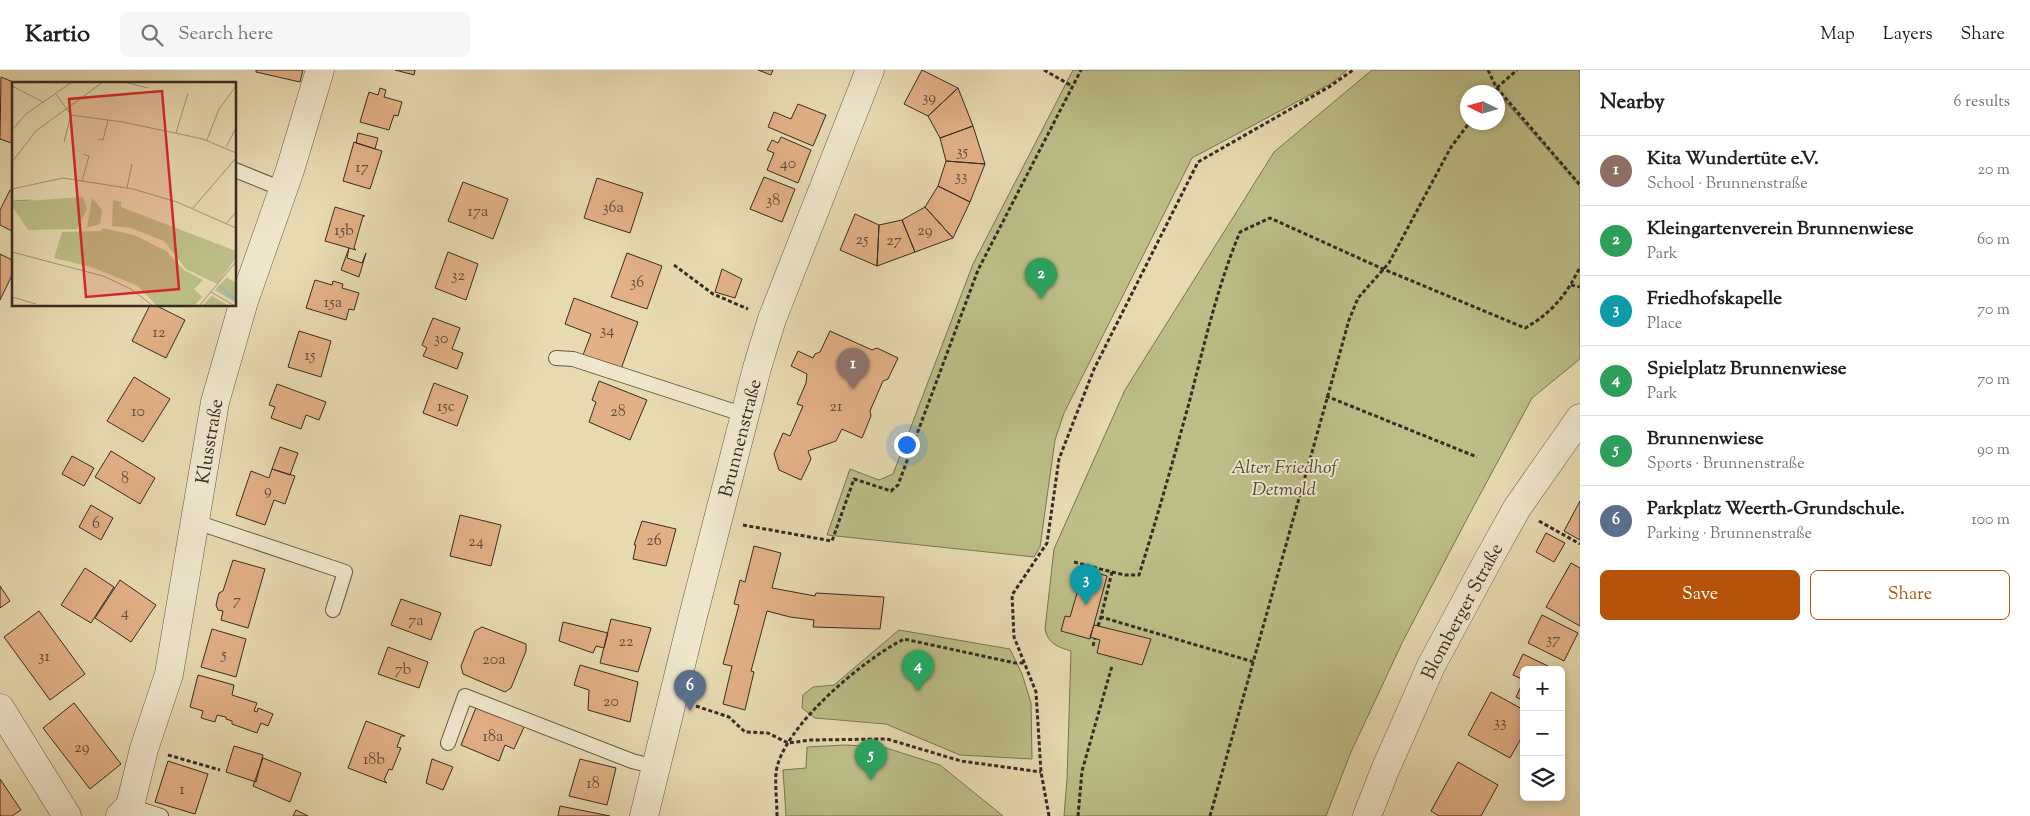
<!DOCTYPE html>
<html lang="en">
<head>
<meta charset="utf-8">
<style>
  body { margin:0; font-family:"Sorts Mill Goudy",serif; background:#f6f6f6; color:#202124 }
  .controls { position:absolute; right:15px; bottom:15px; display:grid; overflow:hidden; border-radius:8px; box-shadow:0 2px 8px #0003 }
  .controls button { width:45px; height:45px; display:grid; place-items:center; padding:0; border:0; border-bottom:1px solid #e0e0e0; background:#fff; color:#202124; font:25px sans-serif }
  .compass { position:absolute; left:1460px; top:15px; width:45px; height:45px; border-radius:50%; background:#fff; box-shadow:0 2px 8px #0003; rotate:275deg }
  .you { position:absolute; left:906px; top:374px; width:18px; height:18px; margin:-12px; border:4px solid #fff; border-radius:50%; background:#1a73e8; box-shadow:0 0 0 8px #1a73e833 }
  .badge { display:grid; place-items:center; width:32px; height:32px; border-radius:50%; background:#b45309; color:#fff; font-size:16px; font-weight:700 }
  .pin { position:absolute; translate:-50% -41px; filter:drop-shadow(0 1px 2px #0008) }
  .pin::after { content:''; position:absolute; top:26px; width:18px; height:15px; background:inherit; clip-path:polygon(0 0,100% 0,50% 100%) }
  .list { margin:0; padding:0; list-style:none }
  h2 { display:flex; justify-content:space-between; align-items:center; height:65px; margin:0; padding:0 20px; font-size:21px }
  h2 small { font-size:16px; font-weight:400; color:#757577 }
  .list li { display:grid; grid-template-columns:32px 1fr auto; gap:15px; align-items:center; box-sizing:border-box; height:70px; padding:0 20px; border-top:1px solid #e0e0e0 }
  .list b { display:block; font-size:19px; white-space:nowrap }
  .list p { margin:0; font-size:16px; white-space:nowrap; color:#757577 }
  .list em { font-size:16px; font-style:normal; color:#757577 }
  .actions { display:flex; gap:10px; padding:15px 20px }
  .actions a { flex:1; padding:11px 0; border:1px solid #b45309; border-radius:8px; text-align:center; font-size:18px; color:#b45309 }
  .actions .main { background:#b45309; color:#fff }
  .icon { flex:none; width:28px; height:28px; fill:none; stroke:currentColor; stroke-width:2; stroke-linecap:round; stroke-linejoin:round }
  .map { position:relative; flex:none; width:1580px; height:746px; overflow:hidden }
  header { display:flex; align-items:center; gap:30px; box-sizing:border-box; height:70px; padding:0 25px; background:#fff; border-bottom:1px solid #e0e0e0 }
  header strong { font-size:24px }
  nav { display:flex; gap:28px; margin-inline-start:auto; font-size:18px }
  .search { width:350px; height:45px; background:#f6f6f6; display:flex; align-items:center; gap:12px; box-sizing:border-box; padding:0 18px; border-radius:8px; color:#757577; font-size:19px }
  main { display:flex }
  aside { flex:1; background:#fff }
  .map>svg:first-child { display:block }
  .green { fill:#bcbd87; stroke:#797456; fill-rule:evenodd }
  .building { fill:#e2b086; stroke:#362c24 }
  .lines { fill:none; stroke-linecap:round; stroke-linejoin:round }
  .service-casing { stroke:#625747; stroke-width:16 }
  .minor-casing { stroke:#625747; stroke-width:29 }
  .tertiary-casing { stroke:#625747; stroke-width:29 }
  .path { stroke:#362c24; stroke-width:3; stroke-dasharray:4 2.5; stroke-linecap:butt }
  .service { stroke:#efe6cc; stroke-width:14 }
  .minor { stroke:#efe6cc; stroke-width:28 }
  .tertiary { stroke:#efe6cc; stroke-width:28 }
  .labels { text-anchor:middle; stroke-width:4; stroke-linejoin:round; paint-order:stroke }
  .number-label { font-size:16px; fill:#614d3c }
  .street-label { font-size:19px; fill:#362c24; stroke:#efe6cc }
  .park-label { font-size:19px; font-style:italic; fill:#514938; stroke:#efe6cc }
  .inset-river { fill:none; stroke:#9ab8b5; stroke-width:2.5 }
  .inset-road { fill:none; stroke:#a09478; stroke-width:1 }
  .view { fill:#d62828; fill-opacity:0.15; stroke:#d62828; stroke-width:2.5 }
  .inset-edge { fill:none; stroke:#362c24; stroke-width:2.5 }
</style>
</head>
<body>
<header>
<strong>Kartio</strong>
<div class="search"><svg class="icon" aria-label="search" viewBox="0 0 24 24"><circle cx="10" cy="10" r="6"/><path d="M15 15l6 6"/></svg>Search here</div>
<nav><a>Map</a><a>Layers</a><a>Share</a></nav>
</header>
<main>
<div class="map">
<svg width="1580" height="746" viewBox="0 0 1580 746">
  <rect width="100%" height="100%" fill="#e7d9b0"/>
  <filter id="stains"><feTurbulence type="fractalNoise" baseFrequency=".004" numOctaves="4"/><feColorMatrix values="0 0 0 0 .2 0 0 0 0 .09 0 0 0 0 .02 0 0 0 .5 -.17"/></filter>
  <radialGradient id="worn" r=".72"><stop offset=".6" stop-color="#630" stop-opacity="0"/><stop offset="1" stop-color="#630" stop-opacity=".3"/></radialGradient>
  <!-- green -->
  <path class="green" d="M1073 0H1347L1332 13 1192 88 1064 343 1055 370 1040 477 1034 487 827 465 850 399 879 410 893 404 973 194Z
    M1372 0H1580V114L1496 21 1580 117V289L1532 328 1469 445 1403 571 1351 682 1326 746H1064L1067 709 1071 581C1058 577 1048 574 1045 559L1054 479 1125 320 1274 82ZM1468 22H1498V52H1468Z
    M899 560 1010 579 1022 604 1031 633 1032 689 960 685 886 654 815 648 802 638 803 625 813 617 834 615Z
    M845 675 883 677 940 695 1003 746H786L783 700 806 698 807 677Z"/>
  <!-- building -->
  <path class="building" d="M256 0H303L300 12 256 2Z
    M395 0H415L414 5Z
    M758 0H773L771 5Z
    M922 0 958 18 928 46 904 34Z
    M1 7 18 14H14V74L0 69Z
    M380 18 386 20 384 27 402 32 398 46 394 45 389 60 360 52 369 22 378 25Z
    M958 18 973 56 940 68 928 46Z
    M798 34 826 45 813 76 768 57 774 42 791 49Z
    M973 56 985 94 946 91 940 68Z
    M358 63 378 68 375 79 356 73Z
    M781 67 811 80 798 113 767 100 774 83 767 80 772 70 778 73Z
    M354 72 382 81 370 119 343 111Z
    M946 91 985 94 970 132 938 116Z
    M764 107 795 119 782 152 750 139Z
    M597 108 643 123 630 163 584 148Z
    M463 112 508 129 493 169 448 151Z
    M938 116 970 132 953 168 925 137Z
    M10 120 14 122V162L0 155V140Z
    M335 137 365 146H363L354 178 356 180 325 171Z
    M925 137 953 168 915 182 902 150Z
    M855 144 879 155 877 196 840 180Z
    M902 150 915 182 877 196 879 155Z
    M349 178 347 188 362 193 366 183 359 207 341 200Z
    M448 182 478 194 466 230 435 218Z
    M627 183 662 196 647 239 611 227Z
    M0 184 14 191V201L0 230Z
    M722 199 742 209 735 228 715 222Z
    M315 210 332 215 333 211 343 214 342 218 359 223 354 240 349 239 346 250 306 238Z
    M574 228 638 252 621 299 583 285 591 264 565 254Z
    M150 235H155L185 250 166 288 132 271Z
    M433 248 460 258 452 279 463 283 457 299 423 286 427 278 422 275Z
    M299 261 331 271 321 307 288 297Z
    M830 261 872 280 877 278 898 288 888 309 883 311 870 341 871 346 862 368 842 359 836 371 808 381 811 389 801 410 779 400 774 384 783 363 790 366 803 336 797 334 806 313 807 304 791 296 798 281 813 288 815 284 820 282Z
    M134 307 170 329 143 372 107 351Z
    M599 311 647 330 630 370 589 352 596 332 592 330Z
    M434 313 468 326 457 356 423 343Z
    M277 314 326 332 319 350 306 345 301 359 271 348 275 337 269 335Z
    M280 377 298 383 290 405 272 399Z
    M111 381 155 408 140 434 95 407Z
    M72 386 94 398 84 416 62 404Z
    M272 399 295 406 285 434 274 430 265 455 236 445 251 401 269 408Z
    M1580 431V470L1564 461Z
    M91 435 113 448 101 470 79 457Z
    M460 445 501 455 491 496 450 486Z
    M642 451 676 459 666 496 633 489 636 475H634Z
    M1546 463 1565 473 1554 492 1536 482Z
    M754 476 781 483 772 518 815 526 816 523 884 527 880 559 813 557 814 550 790 547 767 541 751 601 754 602 745 640 723 634 732 596 723 594 739 535 734 534 740 510 745 512Z
    M233 490 265 499 248 558 221 550 223 541 218 540 216 535 219 523 223 521Z
    M1571 493 1580 498V556L1546 537Z
    M1077 497 1107 506 1090 569 1061 561 1065 546 1070 547 1080 513 1073 511Z
    M85 498 114 517 91 553 61 535Z
    M120 510 156 535 131 572 95 548Z
    M0 516 10 531 0 538Z
    M401 529 441 543 431 570 391 555Z
    M39 541 85 604 50 630 4 567Z
    M1542 545 1578 563 1564 591 1528 573Z
    M611 549 651 558 638 602 600 593Z
    M563 552 608 563 604 578 596 576 593 583 559 571Z
    M1094 555 1151 569 1142 595 1097 583 1100 570 1090 567Z
    M482 557 526 574V581L511 618 505 622 463 604 461 596 475 561Z
    M212 559 246 569 236 607 201 597Z
    M388 577 428 592 419 618 378 604Z
    M1523 584 1556 600H1524V610L1513 605Z
    M580 595 638 612 630 652 588 640 589 620 574 615Z
    M198 605 234 615 232 625 257 633 254 641 257 642 258 638 273 644 268 656 261 653 257 663 232 654V651L226 649V647L217 645 215 652 201 648 203 641 190 637Z
    M1524 610V631L1516 627Z
    M1491 622 1524 640V663L1510 688 1468 665Z
    M74 633 121 694 90 719 43 658Z
    M477 635 525 655 514 679 505 675 499 691 461 675Z
    M366 651 405 666H401L397 677 401 678 392 700 389 699 384 710 387 713 348 698Z
    M234 676 263 685 256 712 226 702Z
    M263 688 301 703 290 732 253 716Z
    M432 689 453 697 443 720 426 713Z
    M580 689 616 698 607 735 569 726Z
    M168 691 208 704 195 744 155 732Z
    M1458 692 1498 715 1481 746H1439L1431 741Z
    M0 709 21 740 12 746H1L0 744Z
    M560 736 610 746H558Z
    M296 740 308 746H293Z"/>
  <g class="lines">
    <!-- service casing -->
    <g class="service-casing">
      <path id="service" d="M235 100 282 119
        M556 288 573 289 745 345
        M193 451 345 502 333 540
        M448 673 465 626 632 691 655 697
        M130 736 161 746"/>
    </g>
    <!-- minor casing -->
    <g class="minor-casing">
      <g id="minor">
        <path id="s1" d="M120 746 130 736 144 679 169 604 215 332 244 231 290 100 320 0"/>
        <path id="s2" d="M644 746 692 550 757 298 772 249 870 0"/>
      </g>
    </g>
    <!-- tertiary casing -->
    <g class="tertiary-casing">
      <g id="tertiary">
        <path d="M0 638 67 746"/>
        <path id="s3" d="M1367 746 1385 700 1431 596 1487 492 1517 438 1580 348"/>
      </g>
    </g>
    <!-- path -->
    <path class="path" d="M1044 0 1072 16
      M1488 0 1496 17 1580 115
      M1492 22 1517 0
      M674 195 713 224 748 239
      M1571 215 1580 217
      M1326 326 1477 387
      M1539 451 1580 474
      M743 455 832 471 854 409 891 421 898 415 978 200 1081 0
      M1074 492 1112 502 1101 547 1254 592
      M1112 502 1125 505H1139C1157 448 1173 391 1189 333 1204 276 1217 217 1240 162L1270 148 1383 199 1525 258C1552 243 1567 224 1580 197
      M1098 556 1101 547
      M1093 576 1095 568
      M696 636 729 647 745 662 768 663 788 673 811 670 887 669 961 691 1041 702
      M168 685 220 700
      M777 746C777 732 775 717 776 703 781 658 864 589 904 569L1015 593H1024
      M1049 746 1041 702 1036 622 1014 567 1012 525 1047 473 1059 389 1094 299 1198 92 1329 17 1353 0
      M1078 746 1082 701 1112 596
      M1210 746 1349 250 1358 228 1389 193 1451 77 1470 52"/>
    <!-- service -->
    <use href="#service" class="service"/>
    <!-- minor -->
    <use href="#minor" class="minor"/>
    <!-- tertiary -->
    <use href="#tertiary" class="tertiary"/>
  </g>
  <g class="labels">
    <!-- number labels -->
    <g class="number-label">
      <text x="929" y="32">39</text>
      <text x="962" y="86">35</text>
      <text x="788" y="98">40</text>
      <text x="362" y="102">17</text>
      <text x="961" y="111">33</text>
      <text x="773" y="135">38</text>
      <text x="613" y="142">36a</text>
      <text x="478" y="146">17a</text>
      <text x="344" y="165">15b</text>
      <text x="925" y="165">29</text>
      <text x="862" y="174">25</text>
      <text x="894" y="175">27</text>
      <text x="458" y="210">32</text>
      <text x="637" y="217">36</text>
      <text x="333" y="237">15a</text>
      <text x="607" y="265">34</text>
      <text x="159" y="267">12</text>
      <text x="441" y="273">30</text>
      <text x="310" y="290">15</text>
      <text x="446" y="341">15c</text>
      <text x="836" y="341">21</text>
      <text x="138" y="346">10</text>
      <text x="618" y="346">28</text>
      <text x="125" y="413">8</text>
      <text x="268" y="425">9</text>
      <text x="96" y="458">6</text>
      <text x="654" y="475">26</text>
      <text x="476" y="476">24</text>
      <text x="237" y="535">7</text>
      <text x="125" y="547">4</text>
      <text x="416" y="555">7a</text>
      <text x="1553" y="574">37</text>
      <text x="626" y="576">22</text>
      <text x="224" y="589">5</text>
      <text x="44" y="591">31</text>
      <text x="494" y="594">20a</text>
      <text x="403" y="604">7b</text>
      <text x="611" y="636">20</text>
      <text x="1500" y="657">33</text>
      <text x="493" y="671">18a</text>
      <text x="82" y="682">29</text>
      <text x="374" y="694">18b</text>
      <text x="593" y="718">18</text>
      <text x="182" y="724">1</text>
    </g>
    <!-- street labels -->
    <g class="street-label">
      <text dy="7" stroke="none"><textPath href="#s2" startOffset="390">Brunnenstraße</textPath></text>
      <text dy="7" stroke="none"><textPath href="#s1" startOffset="388">Klusstraße</textPath></text>
      <text dy="7" stroke="none"><textPath href="#s3" startOffset="226">Blomberger Straße</textPath></text>
    </g>
    <!-- park labels -->
    <g class="park-label">
      <text x="1284" y="403">Alter Friedhof<tspan x="1284" dy="22">Detmold</tspan></text>
    </g>
  </g>
  <!-- overview -->
  <g transform="translate(12 12)">
    <rect width="224" height="224" fill="#e7d9b0"/>
    <path d="M71 115 75 127 65 147 16 148 0 124V120ZM80 116 90 128 88 142 75 146ZM101 118 109 120V125L224 169V176L205 202 174 187 152 159 119 146 100 144ZM90 146 122 153 154 169 172 188 191 198 182 207 190 215 182 224H145L126 204 79 185 42 176 50 150 89 149ZM215 195 224 201V221L203 208ZM200 214 217 224H190Z" fill="#bcbd87"/>
    <path class="inset-river" d="M207 204 224 218"/>
    <path class="inset-road" d="M112 0 136 6M0 4 31 20M44 12 59 33 111 40 191 57 224 71M0 48 14 32 60 0M164 51 176 11M86 57 91 58 96 38M195 58 207 27 224 4M52 60 59 33M214 65 224 46M0 80 24 49 91 0M70 99 77 74 71 72M115 106 120 82M0 107 51 96 121 107 165 120 224 146M0 119 19 118M181 126 224 76M214 142 224 130M0 170 91 194 119 207 141 224M199 210 223 224M0 215 24 222M187 224 224 180"/>
    <path class="view" d="M150 9 167 207 74 215 57 17Z"/>
    <rect width="224" height="224" class="inset-edge"/>
  </g>
  <rect width="100%" height="100%" filter="url(#stains)"/>
  <rect width="100%" height="100%" fill="url(#worn)"/>
</svg>
<div class="controls">
<button>+</button>
<button>−</button>
<button><svg class="icon" aria-label="layers" viewBox="0 0 24 24"><path d="M12 4l9 5-9 5-9-5zM3 14l9 5 9-5"/></svg></button>
</div>
<svg class="compass" viewBox="-18 -18 36 36"><path d="M0-13l5 13h-10z" fill="#e53935"/><path d="M0 13l5-13h-10z" fill="#757577"/></svg>
<div class="you"></div>
<div class="pin badge" style="left:853px;top:319px;background:#8d6e63">1</div>
<div class="pin badge" style="left:1041px;top:229px;background:#2e9e5b">2</div>
<div class="pin badge" style="left:1086px;top:535px;background:#0f9aa8">3</div>
<div class="pin badge" style="left:918px;top:621px;background:#2e9e5b">4</div>
<div class="pin badge" style="left:871px;top:710px;background:#2e9e5b">5</div>
<div class="pin badge" style="left:690px;top:641px;background:#5c6f8a">6</div>
</div>
<aside>
<h2>Nearby<small>6 results</small></h2>
<ul class="list">
<li><span class="badge" style="background:#8d6e63">1</span><div><b>Kita Wundertüte e.V.</b><p>School · Brunnenstraße</p></div><em>20 m</em></li>
<li><span class="badge" style="background:#2e9e5b">2</span><div><b>Kleingartenverein Brunnenwiese</b><p>Park</p></div><em>60 m</em></li>
<li><span class="badge" style="background:#0f9aa8">3</span><div><b>Friedhofskapelle</b><p>Place</p></div><em>70 m</em></li>
<li><span class="badge" style="background:#2e9e5b">4</span><div><b>Spielplatz Brunnenwiese</b><p>Park</p></div><em>70 m</em></li>
<li><span class="badge" style="background:#2e9e5b">5</span><div><b>Brunnenwiese</b><p>Sports · Brunnenstraße</p></div><em>90 m</em></li>
<li><span class="badge" style="background:#5c6f8a">6</span><div><b>Parkplatz Weerth-Grundschule.</b><p>Parking · Brunnenstraße</p></div><em>100 m</em></li>
</ul>
<div class="actions"><a class="main">Save</a><a>Share</a></div>
</aside>
</main>
</body>
</html>
